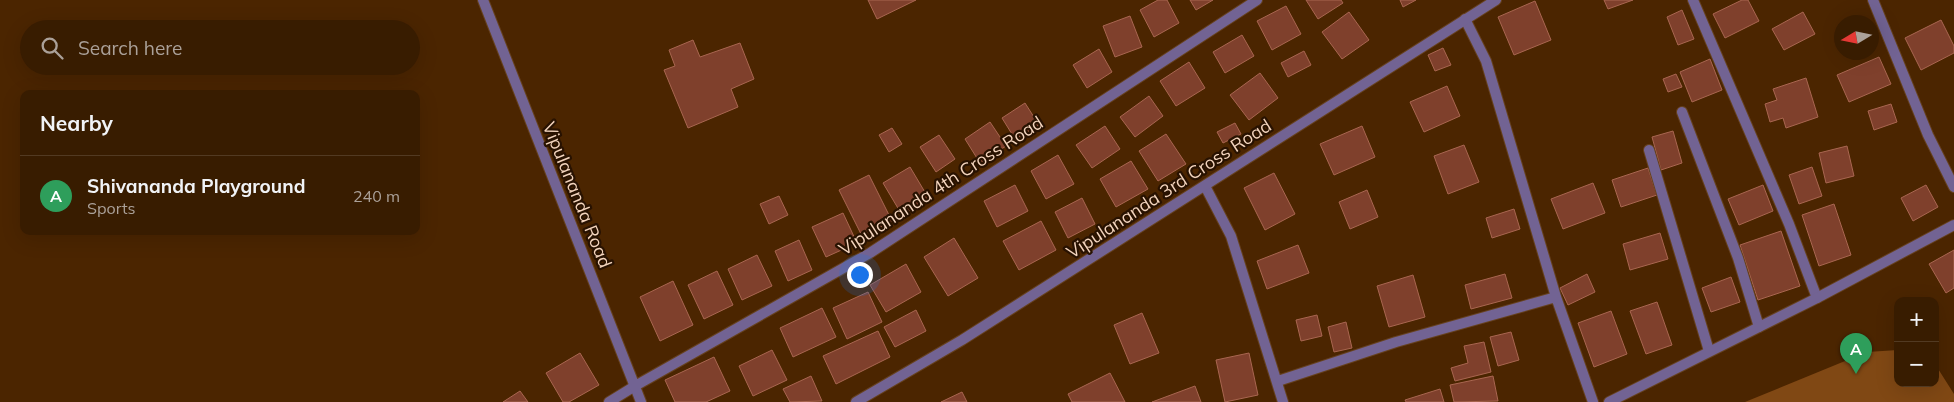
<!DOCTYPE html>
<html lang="en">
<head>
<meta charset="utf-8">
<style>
  body { margin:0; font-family:Mulish,sans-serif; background:#3f250a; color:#f1f3f6 }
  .controls { position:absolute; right:15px; bottom:15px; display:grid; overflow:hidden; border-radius:10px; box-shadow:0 5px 20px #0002 }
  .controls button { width:45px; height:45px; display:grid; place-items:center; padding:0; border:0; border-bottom:1px solid #523a22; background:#381c00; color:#f1f3f6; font:25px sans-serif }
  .compass { position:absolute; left:1834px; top:15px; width:45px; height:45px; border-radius:50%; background:#381c00; box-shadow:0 5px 20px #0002; rotate:260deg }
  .you { position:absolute; left:859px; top:274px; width:18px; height:18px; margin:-12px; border:4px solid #fff; border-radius:50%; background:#1a73e8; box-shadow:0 0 0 8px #1a73e833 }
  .badge { display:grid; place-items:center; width:32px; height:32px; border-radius:50%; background:#71c1f5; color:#fff; font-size:16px; font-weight:700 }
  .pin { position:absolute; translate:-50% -41px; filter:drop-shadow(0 1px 2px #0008) }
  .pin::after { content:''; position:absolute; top:26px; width:18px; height:15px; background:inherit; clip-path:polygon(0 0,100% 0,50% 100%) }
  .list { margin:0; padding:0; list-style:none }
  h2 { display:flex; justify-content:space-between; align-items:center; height:65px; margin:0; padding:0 20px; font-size:21px }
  h2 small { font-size:16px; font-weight:400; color:#aba199 }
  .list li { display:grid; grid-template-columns:32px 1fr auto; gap:15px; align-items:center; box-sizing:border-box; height:80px; padding:0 20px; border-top:1px solid #523a22 }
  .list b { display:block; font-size:19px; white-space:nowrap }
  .list p { margin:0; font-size:16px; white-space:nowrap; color:#aba199 }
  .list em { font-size:16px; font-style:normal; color:#aba199 }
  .icon { flex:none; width:28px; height:28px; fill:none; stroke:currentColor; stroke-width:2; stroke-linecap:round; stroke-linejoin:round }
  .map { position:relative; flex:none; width:1954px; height:402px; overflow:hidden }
  .search { position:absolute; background:#381c00; box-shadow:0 5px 20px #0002; left:20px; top:20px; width:400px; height:55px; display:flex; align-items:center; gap:12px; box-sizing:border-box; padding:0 18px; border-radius:28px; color:#aba199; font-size:19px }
  .panel { position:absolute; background:#381c00; box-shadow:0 5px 20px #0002; left:20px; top:90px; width:400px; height:145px; border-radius:10px }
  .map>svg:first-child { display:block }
  .green { fill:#804814 }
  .building { fill:#7f402c; stroke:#a96650 }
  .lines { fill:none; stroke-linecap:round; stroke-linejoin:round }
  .service-casing { stroke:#66411e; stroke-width:12 }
  .minor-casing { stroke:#66411e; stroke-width:12 }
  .service { stroke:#726393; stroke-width:10 }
  .minor { stroke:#726393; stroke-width:10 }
  .labels { text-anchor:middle; stroke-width:4.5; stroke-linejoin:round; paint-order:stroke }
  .street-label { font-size:18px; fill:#f3d4bd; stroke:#281201 }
</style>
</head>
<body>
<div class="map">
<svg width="1954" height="402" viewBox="0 0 1954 402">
  <rect width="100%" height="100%" fill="#4b2500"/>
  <!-- green -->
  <path class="green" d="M1898 350V383H1935V364L1954 394V402H1745L1867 352Z"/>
  <!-- building -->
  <path class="building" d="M868 0H916L877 19Z
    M1158 0H1167L1179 23 1154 37 1140 10Z
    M1190 0H1213L1196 10Z
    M1306 0H1341L1343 3 1318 19Z
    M1400 0H1416L1403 7Z
    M1604 0H1633L1608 9Z
    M1742 0H1748L1759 21 1725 38 1713 14Z
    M1535 1 1551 40 1514 55 1498 17Z
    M1286 6 1301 34 1272 50 1257 21Z
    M1682 10 1694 39 1678 45 1667 17Z
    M1349 12 1369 40 1342 59 1322 32Z
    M1803 12 1815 34 1784 50 1772 29Z
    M1130 16 1142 47 1115 57 1103 26Z
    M1941 20 1954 46V53L1921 70 1905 38Z
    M1242 35 1254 56 1225 73 1213 52Z
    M693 40 700 57 740 43 754 79 731 89 738 107 688 128 664 70 675 66 669 50Z
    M1443 48 1451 65 1435 71 1428 55Z
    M1099 49 1112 72 1087 88 1073 65Z
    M1304 51 1311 65 1288 77 1281 63Z
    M1879 57 1891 84 1849 102 1837 75Z
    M1710 59 1722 90 1692 102 1680 72Z
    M1189 62 1205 88 1176 106 1160 81Z
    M1260 73 1278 98 1249 120 1230 95Z
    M1676 74 1682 87 1668 92 1663 79Z
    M1806 78 1818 117 1786 128 1783 118 1770 122 1765 104 1777 100 1773 89Z
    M1447 86 1460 116 1424 132 1410 102Z
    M1149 96 1163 116 1135 137 1120 117Z
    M1025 103 1039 125 1015 139 1002 118Z
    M1891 104 1897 122 1874 130 1868 111Z
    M990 122 1006 146 980 163 965 139Z
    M1235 123 1241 134 1223 143 1217 132Z
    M1105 126 1120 149 1092 168 1076 145Z
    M1362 126 1375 157 1334 175 1320 144Z
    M892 128 902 144 889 152 879 135Z
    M1673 131 1682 163 1661 170 1652 137Z
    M1166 134 1186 164 1158 181 1139 151Z
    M939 135 955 159 936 172 920 147Z
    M1464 145 1479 182 1448 194 1434 156Z
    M1847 146 1854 176 1826 183 1819 153Z
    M1058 155 1074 184 1046 199 1031 171Z
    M1131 161 1148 189 1116 207 1100 179Z
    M910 167 929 199 902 215 883 183Z
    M1812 167 1822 196 1799 204 1789 175Z
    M1648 168 1657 195 1621 207 1612 180Z
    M1274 173 1295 214 1265 230 1244 188Z
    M869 175 892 221 862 236 839 190Z
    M1593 183 1605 213 1563 229 1551 199Z
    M1015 185 1028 211 997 227 984 201Z
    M1763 185 1773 211 1739 225 1728 199Z
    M1926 185 1938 207 1913 221 1901 198Z
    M1367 190 1378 217 1350 229 1339 202Z
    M779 196 788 215 769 224 760 204Z
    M1082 198 1095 224 1068 238 1055 212Z
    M1834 204 1851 255 1819 266 1802 215Z
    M1514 209 1520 229 1492 238 1486 218Z
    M843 213 857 243 826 257 812 227Z
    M1041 221 1056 250 1019 270 1003 241Z
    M1781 231 1800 286 1758 300 1740 245Z
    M1660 233 1668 259 1630 270 1623 244Z
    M954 238 978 278 948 296 924 257Z
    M799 240 812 270 788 281 775 251Z
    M1298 245 1309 273 1267 289 1257 261Z
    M1954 250V288L1946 293 1929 264Z
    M757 255 772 286 742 300 728 269Z
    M906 264 921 292 886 312 870 285Z
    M717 271 733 305 704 319 688 285Z
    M1505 274 1512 298 1471 309 1465 285Z
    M1587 274 1595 292 1568 305 1560 288Z
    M1413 275 1425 317 1389 327 1377 286Z
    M1731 277 1740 302 1711 312 1702 288Z
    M673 281 693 325 660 341 640 297Z
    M868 292 882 322 847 339 833 308Z
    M1657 302 1672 345 1646 354 1630 311Z
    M822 308 836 337 793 357 780 328Z
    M916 310 926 331 895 347 884 327Z
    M1611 311 1627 354 1594 367 1578 323Z
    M1142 313 1159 353 1130 364 1114 325Z
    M1317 315 1322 336 1301 341 1296 320Z
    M1346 322 1352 348 1334 352 1328 327Z
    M878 331 890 357 836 384 823 356Z
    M1511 332 1519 360 1498 366 1490 337Z
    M1484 342 1491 372 1455 381 1451 368 1468 363 1464 346Z
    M772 350 787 380 753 396 739 366Z
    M580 353 599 385 569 402H563L546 373Z
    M1249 353 1258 395 1225 402 1216 360Z
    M714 357 730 391 706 402H675L665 380Z
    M1110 373 1125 402H1072L1068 394Z
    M811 376 822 401 790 402 783 389Z
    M1493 376 1498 401 1454 402 1450 385Z
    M1195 386 1201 402H1152Z
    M1440 389 1444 402H1406L1405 400Z
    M520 391 528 402H503Z
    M962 392 967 402H941Z"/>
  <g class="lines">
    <!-- service casing -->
    <g class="service-casing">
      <path id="service" d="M1693 0 1789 224 1817 298
        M1873 0 1928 135 1954 187
        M1465 19 1486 61 1556 297 1593 402
        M1682 112 1738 258 1759 327
        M1649 150 1709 351
        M1205 186 1231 236 1283 402
        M1278 381 1396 342 1556 297
        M609 402 635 386"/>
    </g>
    <!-- minor casing -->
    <g class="minor-casing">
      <path id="minor" d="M483 0 641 402
        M635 386 870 253 1257 0
        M856 402 962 340 1496 0
        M1609 402 1817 298 1954 225"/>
    </g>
    <!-- service -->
    <use href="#service" class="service"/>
    <!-- minor -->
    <use href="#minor" class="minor"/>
  </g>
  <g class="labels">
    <!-- street labels -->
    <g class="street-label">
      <text transform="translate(941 186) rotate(-33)" y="6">Vipulananda 4th Cross Road</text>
      <text transform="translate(1169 189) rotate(-33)" y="6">Vipulananda 3rd Cross Road</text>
      <text transform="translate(577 195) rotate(68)" y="6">Vipulananda Road</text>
    </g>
  </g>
</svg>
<div class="controls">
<button>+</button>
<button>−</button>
</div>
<svg class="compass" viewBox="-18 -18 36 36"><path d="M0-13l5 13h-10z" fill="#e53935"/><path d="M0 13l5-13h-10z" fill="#aba199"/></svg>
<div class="you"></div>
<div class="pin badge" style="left:1856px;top:374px;background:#2e9e5b">A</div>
<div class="search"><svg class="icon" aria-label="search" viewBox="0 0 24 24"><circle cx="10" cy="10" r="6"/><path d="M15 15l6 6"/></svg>Search here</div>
<section class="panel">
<h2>Nearby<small></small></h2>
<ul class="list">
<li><span class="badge" style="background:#2e9e5b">A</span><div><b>Shivananda Playground</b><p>Sports</p></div><em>240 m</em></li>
</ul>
</section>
</div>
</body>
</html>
